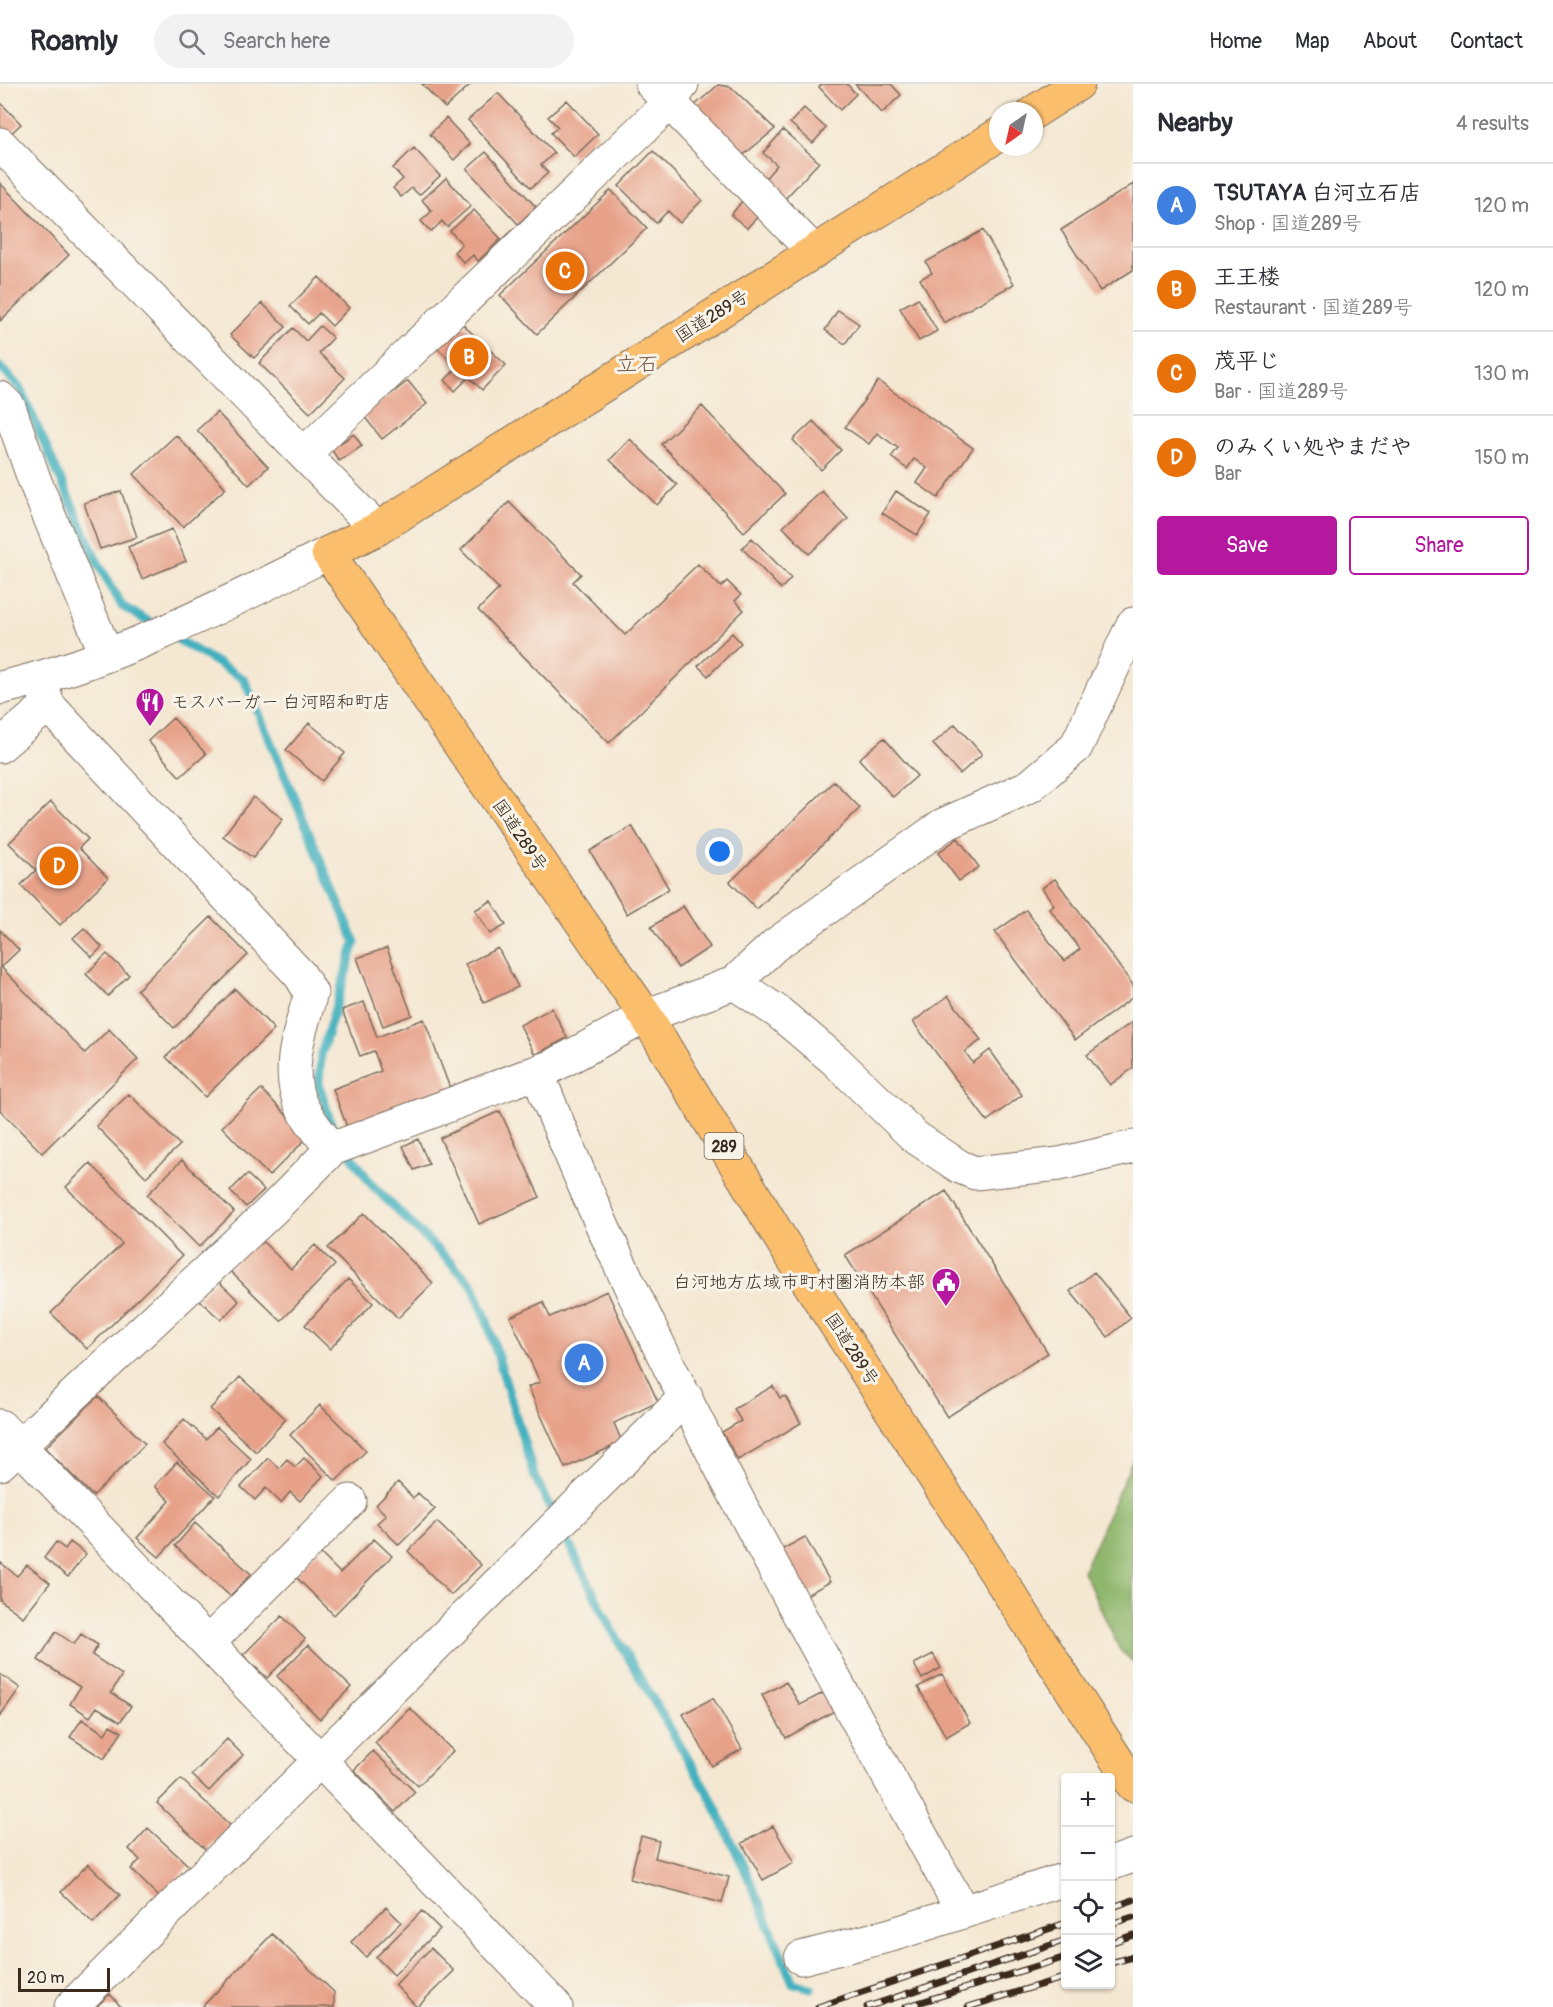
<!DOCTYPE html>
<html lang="en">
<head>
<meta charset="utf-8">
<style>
  body { margin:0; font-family:Pangolin,"Klee One",sans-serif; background:#f2f2f3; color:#2b2b33 }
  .controls { position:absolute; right:18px; bottom:18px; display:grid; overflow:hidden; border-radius:6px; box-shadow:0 2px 4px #0004 }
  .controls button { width:54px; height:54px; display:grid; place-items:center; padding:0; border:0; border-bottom:2px solid #e1e1e2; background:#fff; color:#2b2b33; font:30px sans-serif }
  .compass { position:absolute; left:989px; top:18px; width:54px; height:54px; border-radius:50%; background:#fff; box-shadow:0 2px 4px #0004; rotate:214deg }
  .scale { position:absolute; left:18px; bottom:15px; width:92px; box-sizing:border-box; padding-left:6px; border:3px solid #3b2a1e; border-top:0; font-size:16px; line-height:21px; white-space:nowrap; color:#3b2a1e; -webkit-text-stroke:4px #f7f3e8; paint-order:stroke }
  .you { position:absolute; left:720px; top:768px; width:21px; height:21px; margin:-15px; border:4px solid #fff; border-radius:50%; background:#1a73e8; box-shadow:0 0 0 9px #1a73e833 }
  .badge { display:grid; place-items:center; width:39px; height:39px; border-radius:50%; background:#b5179e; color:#fff; font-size:20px; font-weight:700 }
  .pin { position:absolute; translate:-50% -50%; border:3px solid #fff; box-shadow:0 2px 6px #0006 }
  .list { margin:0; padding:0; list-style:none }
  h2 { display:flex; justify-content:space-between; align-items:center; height:78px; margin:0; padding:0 24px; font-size:26px }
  h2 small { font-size:20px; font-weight:400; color:#7c7c81 }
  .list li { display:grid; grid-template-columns:39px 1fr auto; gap:18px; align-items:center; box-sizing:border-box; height:84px; padding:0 24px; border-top:2px solid #e1e1e2 }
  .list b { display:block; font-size:22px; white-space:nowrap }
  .list p { margin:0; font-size:20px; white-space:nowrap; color:#7c7c81 }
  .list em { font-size:20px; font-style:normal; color:#7c7c81 }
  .actions { display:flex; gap:12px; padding:18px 24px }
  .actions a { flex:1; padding:14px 0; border:2px solid #b5179e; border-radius:6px; text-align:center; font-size:21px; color:#b5179e }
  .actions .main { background:#b5179e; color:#fff }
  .icon { flex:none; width:33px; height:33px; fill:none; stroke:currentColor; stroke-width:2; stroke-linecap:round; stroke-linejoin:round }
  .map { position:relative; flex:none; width:1133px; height:1923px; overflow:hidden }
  header { display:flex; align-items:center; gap:36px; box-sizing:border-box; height:84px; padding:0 30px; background:#fff; border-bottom:2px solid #e1e1e2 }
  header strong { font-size:28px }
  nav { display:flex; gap:33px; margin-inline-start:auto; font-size:21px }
  .search { width:420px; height:54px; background:#f2f2f3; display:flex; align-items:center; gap:15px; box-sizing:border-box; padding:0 21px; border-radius:33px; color:#7c7c81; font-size:22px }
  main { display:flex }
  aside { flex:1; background:#fff }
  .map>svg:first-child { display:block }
  .forest { fill:#8eb66c; stroke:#647045; stroke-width:1.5 }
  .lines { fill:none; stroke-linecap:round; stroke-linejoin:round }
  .stream { stroke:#43b1bf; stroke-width:9 }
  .building { fill:#e7a189 }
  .minor-casing { stroke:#7c6c5d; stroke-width:35 }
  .highway-casing { stroke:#7c6c5d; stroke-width:35 }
  .minor { stroke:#fff; stroke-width:33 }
  .highway { stroke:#fabe6d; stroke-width:33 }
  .rail-casing { stroke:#3b2a1e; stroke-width:7 }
  .rail { stroke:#f7f3e8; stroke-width:4.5; stroke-dasharray:14; stroke-linecap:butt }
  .labels { text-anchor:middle; stroke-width:6; stroke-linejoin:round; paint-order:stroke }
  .shield { fill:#f7f3e8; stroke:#73665b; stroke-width:1.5 }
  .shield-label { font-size:16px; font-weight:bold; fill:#3b2a1e }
  .street-label { font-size:18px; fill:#3b2a1e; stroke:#f7f3e8 }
  .poi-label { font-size:18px; fill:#3b2a1e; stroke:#f7f3e8; text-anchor:start }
  .quarter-label { font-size:21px; fill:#775443; stroke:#f7f3e8 }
</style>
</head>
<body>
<header>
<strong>Roamly</strong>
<div class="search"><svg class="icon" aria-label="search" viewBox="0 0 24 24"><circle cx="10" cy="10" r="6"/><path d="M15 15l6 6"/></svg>Search here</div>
<nav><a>Home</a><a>Map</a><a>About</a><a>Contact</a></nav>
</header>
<main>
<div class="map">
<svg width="1133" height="1923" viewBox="0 0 1133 1923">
  <rect width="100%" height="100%" fill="#f7f3e8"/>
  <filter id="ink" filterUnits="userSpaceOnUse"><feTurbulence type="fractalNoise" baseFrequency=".0167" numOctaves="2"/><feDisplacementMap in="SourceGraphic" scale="12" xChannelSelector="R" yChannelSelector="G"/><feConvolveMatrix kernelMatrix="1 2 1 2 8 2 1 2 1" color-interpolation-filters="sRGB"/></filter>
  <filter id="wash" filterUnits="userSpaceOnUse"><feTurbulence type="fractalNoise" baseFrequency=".008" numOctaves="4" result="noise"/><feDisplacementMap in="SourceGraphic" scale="24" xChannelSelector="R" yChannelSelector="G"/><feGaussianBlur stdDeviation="1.35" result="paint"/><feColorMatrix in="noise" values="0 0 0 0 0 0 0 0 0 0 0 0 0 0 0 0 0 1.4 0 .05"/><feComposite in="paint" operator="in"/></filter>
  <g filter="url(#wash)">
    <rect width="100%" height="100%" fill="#f5e8d3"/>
    <!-- forest -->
    <path class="forest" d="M1133 1375V1578L1120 1566 1083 1487Z"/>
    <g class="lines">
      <!-- stream -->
      <path class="stream" d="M0 283 20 304 97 477 122 522 158 543
        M172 552 244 595 355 858 321 971 319 1000 332 1043
        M347 1065 371 1100 472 1200 486 1234 534 1391 555 1433
        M562 1446 611 1544 711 1714 752 1801 793 1899 811 1904"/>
    </g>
    <g id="blocks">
      <!-- building -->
      <path class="building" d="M422 0H471L445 24Z
        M822 0H847L856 10 840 26 819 3Z
        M855 0H891L901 11 882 29Z
        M718 1 731 3 775 45 741 73 694 22Z
        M498 9 554 69 541 81 548 89 531 104 468 36Z
        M567 16 598 50 574 73 551 49 558 43 548 33Z
        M0 18 21 40 0 60Z
        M804 24 826 44 813 59 790 39Z
        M446 34 470 60 454 76 430 50Z
        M783 46 819 78 783 117 762 98 777 81 763 69Z
        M414 64 440 92 419 111 412 104 401 113 393 104 403 95 393 84Z
        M653 67 702 116 680 139 668 127 656 139 619 102Z
        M486 68 536 123 518 140 467 85Z
        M446 94 471 122 447 143 442 137 431 148 421 137 432 127 422 116Z
        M0 99 69 171 0 237Z
        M1133 100V186L1100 207 1061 146Z
        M611 106 647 144 537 250 500 211Z
        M742 117 759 131 747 144 731 131Z
        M474 126 501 155 478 177 473 171 464 179 454 168 462 160 450 147Z
        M983 146 1014 200 944 239 920 195 932 189 926 178Z
        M319 193 349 224 332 242 319 229 308 240 290 222Z
        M918 214 937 247 919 257 900 224Z
        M262 219 286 243 254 274 230 251Z
        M838 226 859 240 845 260 825 246Z
        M461 239 506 281 482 306 469 293 455 307 445 296 458 283 437 264Z
        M320 242 333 254 319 269 345 294 310 329 259 279 293 244 306 257Z
        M408 297 427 320 382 355 363 331Z
        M878 297 973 364 938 414 917 399 927 384 914 375 907 385 891 373 898 364 877 349 869 360 845 343Z
        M702 322 785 410 744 448 661 360Z
        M217 328 268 383 249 401 197 346Z
        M813 337 841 366 821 386 793 356Z
        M354 350 362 362 339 377 331 365Z
        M176 351 226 404 183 443 134 390Z
        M630 355 677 401 657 421 610 376Z
        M121 407 137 453 100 465 84 419Z
        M822 407 848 435 809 470 783 443Z
        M896 407 931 430 917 451 882 429Z
        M509 418 581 490 573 498 625 551 698 480 721 503 727 497 741 511 735 517 744 526 609 659 478 526 499 505 461 466Z
        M172 445 186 477 142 495 128 463Z
        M752 454 791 494 781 505 742 464Z
        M732 549 741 559 708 592 698 582Z
        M173 634 206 670 180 693 148 657Z
        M309 639 345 669 322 697 286 666Z
        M955 640 982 670 960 690 933 660Z
        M884 654 917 692 893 713 859 675Z
        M834 697 860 724 757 825 730 798Z
        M253 713 283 735 253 774 223 752Z
        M51 718 88 755 79 764 108 794 60 841 21 801 36 786 9 759Z
        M632 742 669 805 627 830 590 767Z
        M958 754 979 783 959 797 938 769Z
        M1055 795 1133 901V913L1075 956 995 848 1026 826 1064 877 1080 865 1049 824 1054 821 1042 804Z
        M491 817 506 841 490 850 475 826Z
        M683 822 710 863 678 884 651 843Z
        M211 833 248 871 174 944 137 906Z
        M84 844 102 863 92 873 73 854Z
        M0 846 19 866 1 883 85 969 109 945 138 975 42 1069 0 1026Z
        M387 864 412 931 383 942 357 874Z
        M498 864 518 903 484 919 465 880Z
        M107 870 129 891 108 912 86 890Z
        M235 905 274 945 205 1013 166 973Z
        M948 912 981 956 965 968 973 979 990 966 1022 1011 987 1037 913 938Z
        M364 918 377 953 424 935 451 1007 348 1046 333 1005 381 987 374 967 360 972 342 926Z
        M552 924 567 954 535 971 520 941Z
        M1132 938 1133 984 1110 1001 1087 971Z
        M261 1005 308 1053 269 1092 222 1043Z
        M129 1010 180 1061 146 1093 96 1042Z
        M500 1027 540 1113 479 1140 440 1054Z
        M418 1055 429 1080 414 1086 403 1062Z
        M182 1076 234 1128 199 1163 147 1111Z
        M90 1079 182 1172 87 1265 51 1229 122 1160 66 1103Z
        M247 1090 264 1106 246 1123 230 1107Z
        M946 1107 1048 1269 947 1333 845 1171Z
        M364 1129 433 1199 398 1234 328 1164Z
        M259 1154 291 1185 315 1161 335 1181 281 1237 228 1185Z
        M1094 1188 1131 1234 1108 1253 1070 1207Z
        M216 1195 239 1217 221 1236 198 1215Z
        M348 1195 373 1219 330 1265 305 1241Z
        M607 1207 658 1318 614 1339 622 1358 565 1384 528 1303 540 1298 510 1233 543 1218 550 1233Z
        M240 1293 286 1335 256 1368 210 1325Z
        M773 1302 780 1314 785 1312 801 1339 738 1376 722 1348 741 1337 734 1325Z
        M98 1312 145 1360 93 1412 45 1364Z
        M320 1321 366 1367 336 1397 290 1351Z
        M184 1335 206 1355 217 1343 251 1375 219 1412 162 1360Z
        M268 1374 279 1384 287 1375 295 1383 304 1374 323 1392 300 1417 290 1408 281 1419 266 1404 255 1416 241 1403Z
        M177 1378 215 1412 159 1473 137 1454 170 1417 155 1402Z
        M398 1398 413 1414 418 1409 435 1425 399 1461 377 1439 386 1431 376 1421Z
        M437 1438 481 1481 451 1511 408 1467Z
        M195 1439 251 1490 230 1512 175 1462Z
        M805 1453 830 1498 806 1511 781 1466Z
        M374 1455 392 1472 334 1531 294 1491 318 1467 340 1489Z
        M56 1458 65 1465 70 1458 86 1470 68 1493 44 1474Z
        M0 1478 17 1492 27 1481 50 1499 23 1533 0 1516Z
        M282 1532 305 1555 267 1594 243 1571Z
        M56 1548 74 1560 81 1550 98 1561 92 1571 122 1591 111 1609 131 1622 120 1638 97 1623 90 1633 70 1620 80 1603 38 1576Z
        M308 1561 351 1603 320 1635 277 1592Z
        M933 1570 941 1584 922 1595 914 1580Z
        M0 1590 20 1604 0 1632Z
        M942 1590 970 1639 946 1653 918 1603Z
        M786 1598 800 1621 827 1607 838 1625 786 1654 762 1611Z
        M713 1614 742 1665 712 1682 683 1630Z
        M410 1624 453 1667 418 1702 375 1659Z
        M82 1635 105 1650 110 1641 122 1648 104 1675 70 1653Z
        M227 1655 243 1671 209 1707 192 1691Z
        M373 1667 415 1708 395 1728 354 1686Z
        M181 1695 230 1741 206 1766 157 1719Z
        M773 1742 794 1779 763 1796 742 1759Z
        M148 1744 189 1782 159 1813 131 1785 140 1776 129 1765Z
        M641 1752 659 1757 655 1774 729 1793 722 1819 630 1795Z
        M88 1780 120 1811 93 1839 61 1808Z
        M386 1823 401 1838 366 1873 351 1858Z
        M422 1827 440 1845 394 1891 376 1873Z
        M272 1850 334 1908V1923H202Z
        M431 1864 454 1887 417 1923 395 1901Z
        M110 1910 121 1923H96Z"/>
    </g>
  </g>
  <g filter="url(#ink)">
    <use href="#blocks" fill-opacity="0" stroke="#7c6c5d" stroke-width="1.5"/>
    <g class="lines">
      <!-- minor casing -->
      <g class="minor-casing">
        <path id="minor" d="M652 0 813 167
          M0 60 377 445
          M0 314 9 323 34 395 106 570
          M304 370 670 18 682 0
          M0 604C114 578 224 521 328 469
          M48 621 300 891 311 909C301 944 284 988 302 1023 310 1038 322 1052 332 1065
          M0 662 48 621 42 600
          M734 899 775 861 943 741 1030 702 1076 663 1133 540
          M537 988C652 1280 813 1553 963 1828
          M0 1342 556 1923
          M0 1380 272 1126 332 1065 553 982 646 932 734 899 778 928 836 977 915 1053 960 1083 975 1089 1059 1080 1133 1063
          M209 1558 350 1417
          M1110 1780 1133 1772
          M801 1874 891 1851 1066 1795
          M71 1923 686 1313"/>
      </g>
      <!-- highway casing -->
      <g class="highway-casing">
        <path id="highway" d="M1034 28 1078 0
          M998 51 377 445 328 469 646 932 785 1162 1133 1701"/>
      </g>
      <!-- minor -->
      <use href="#minor" class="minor"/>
      <!-- highway -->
      <use href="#highway" class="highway"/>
      <!-- rail casing -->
      <g class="rail-casing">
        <path id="rail" d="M1110 1824 1133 1816
          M1110 1840 1133 1833
          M1110 1859 1133 1851
          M1110 1879 1133 1873
          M818 1923 1066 1839
          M867 1923 1066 1856
          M905 1923 1066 1873
          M968 1923 1066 1893"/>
      </g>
      <!-- rail -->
      <use href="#rail" class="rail"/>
    </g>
  </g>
  <!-- icons -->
  <defs>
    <g id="restaurant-pin" transform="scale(1.5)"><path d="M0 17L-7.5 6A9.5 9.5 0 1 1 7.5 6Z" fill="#b5179e" stroke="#f7f3e8"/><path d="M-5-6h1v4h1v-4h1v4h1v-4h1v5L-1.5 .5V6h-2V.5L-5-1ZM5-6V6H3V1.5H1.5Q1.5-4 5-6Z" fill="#fff"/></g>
    <g id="civic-pin" transform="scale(1.5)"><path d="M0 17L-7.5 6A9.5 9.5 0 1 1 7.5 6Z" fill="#b5179e" stroke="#f7f3e8"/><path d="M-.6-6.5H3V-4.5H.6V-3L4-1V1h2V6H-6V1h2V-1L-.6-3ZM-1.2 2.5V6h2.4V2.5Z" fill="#fff"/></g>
  </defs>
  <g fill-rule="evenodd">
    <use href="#restaurant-pin" x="150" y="618"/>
    <use href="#civic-pin" x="946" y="1198"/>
  </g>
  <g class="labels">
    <!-- shield labels -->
    <rect class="shield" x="704.5" y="1049" width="39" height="26" rx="4.5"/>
    <g class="shield-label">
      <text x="724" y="1068">289</text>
    </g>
    <!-- street labels -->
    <g class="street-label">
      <text transform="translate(712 232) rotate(-32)" y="6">国道289号</text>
      <text transform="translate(520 751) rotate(56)" y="6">国道289号</text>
      <text transform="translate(852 1265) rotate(57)" y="6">国道289号</text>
    </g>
    <!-- poi labels -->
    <g class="poi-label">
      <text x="171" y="624">モスバーガー 白河昭和町店</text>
      <text x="925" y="1204" text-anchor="end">白河地方広域市町村圏消防本部</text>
    </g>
    <!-- quarter labels -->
    <g class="quarter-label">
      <text x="637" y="287">立石</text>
    </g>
  </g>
</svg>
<div class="controls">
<button>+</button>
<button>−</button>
<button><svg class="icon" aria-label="locate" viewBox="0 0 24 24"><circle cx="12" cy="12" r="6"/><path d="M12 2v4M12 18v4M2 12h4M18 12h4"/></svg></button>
<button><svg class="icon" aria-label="layers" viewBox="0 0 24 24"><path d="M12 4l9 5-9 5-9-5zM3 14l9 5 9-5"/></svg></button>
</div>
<svg class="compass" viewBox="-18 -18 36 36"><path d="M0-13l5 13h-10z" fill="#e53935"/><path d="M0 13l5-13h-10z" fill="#7c7c81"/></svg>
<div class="scale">20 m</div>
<div class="you"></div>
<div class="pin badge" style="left:584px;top:1279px;background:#3f7fe0">A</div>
<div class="pin badge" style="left:469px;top:273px;background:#e8710a">B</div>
<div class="pin badge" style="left:565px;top:187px;background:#e8710a">C</div>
<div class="pin badge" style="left:59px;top:782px;background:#e8710a">D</div>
</div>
<aside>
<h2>Nearby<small>4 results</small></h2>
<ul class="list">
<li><span class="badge" style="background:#3f7fe0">A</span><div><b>TSUTAYA 白河立石店</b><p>Shop · 国道289号</p></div><em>120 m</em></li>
<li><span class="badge" style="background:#e8710a">B</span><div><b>王王楼</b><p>Restaurant · 国道289号</p></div><em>120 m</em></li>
<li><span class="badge" style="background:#e8710a">C</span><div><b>茂平じ</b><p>Bar · 国道289号</p></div><em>130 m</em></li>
<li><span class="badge" style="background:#e8710a">D</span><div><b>のみくい処やまだや</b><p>Bar</p></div><em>150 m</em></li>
</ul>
<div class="actions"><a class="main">Save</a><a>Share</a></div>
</aside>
</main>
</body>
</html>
